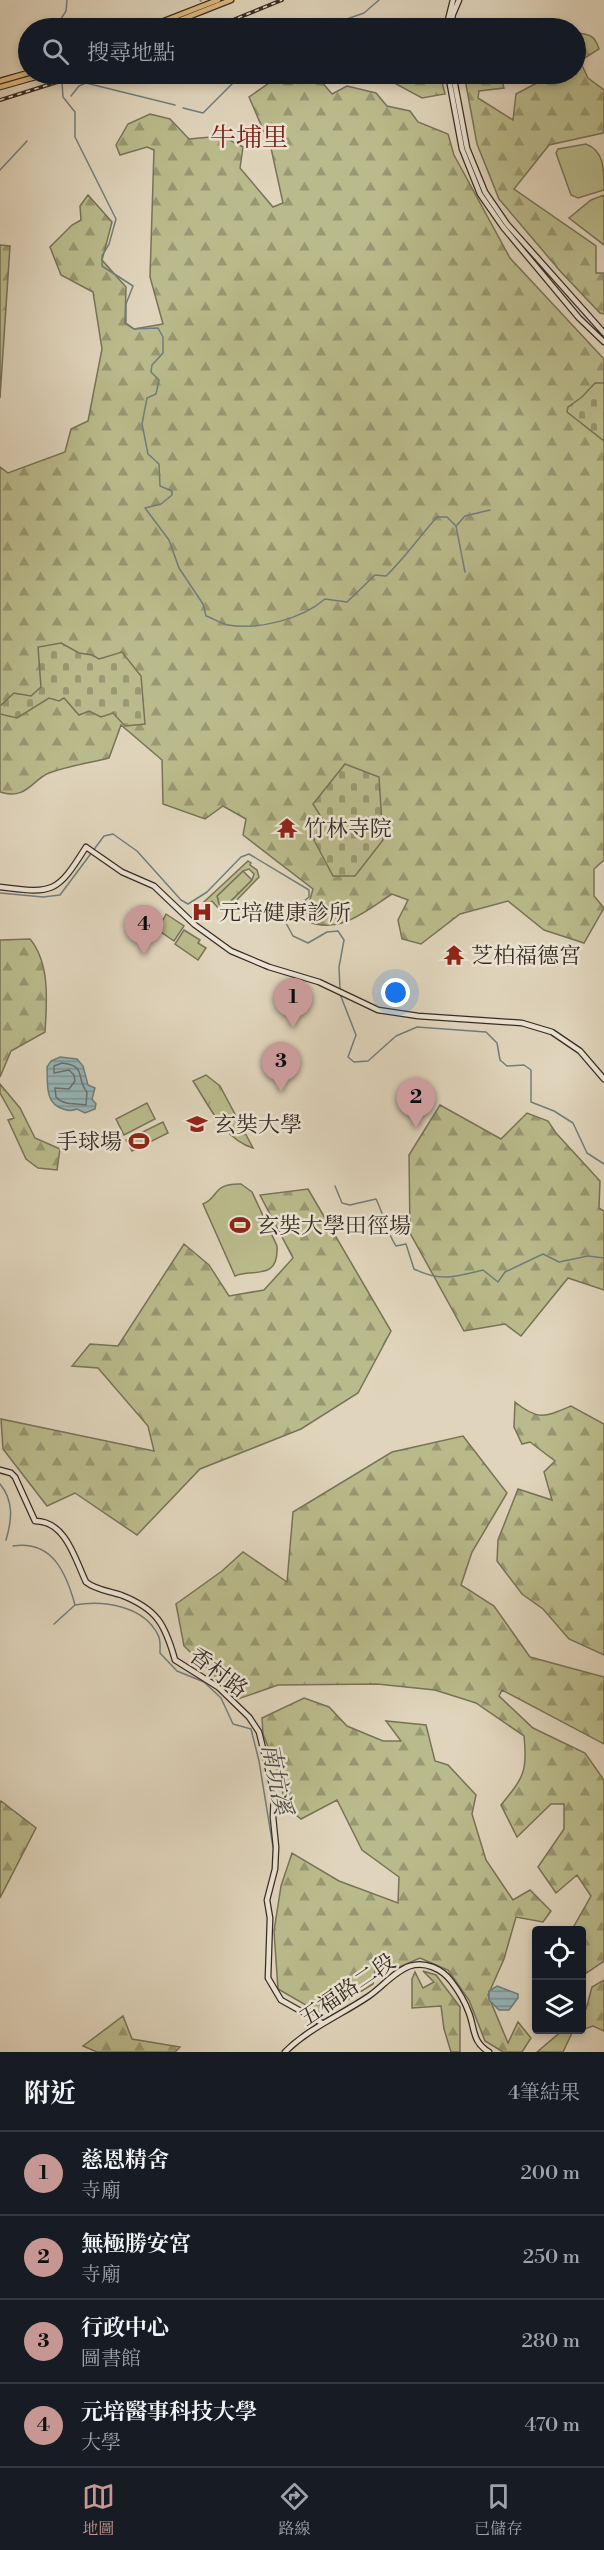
<!DOCTYPE html>
<html lang="zh-TW">
<head>
<meta charset="utf-8">
<style>
  body { margin:0; font-family:"Libre Bodoni","Noto Serif TC",serif; background:#242831; color:#f1f3f6 }
  .controls { position:absolute; right:18px; bottom:18px; display:grid; overflow:hidden; border-radius:6px; box-shadow:0 3px 9px #0003 }
  .controls button { width:54px; height:54px; display:grid; place-items:center; padding:0; border:0; border-bottom:2px solid #363941; background:#171b24; color:#f1f3f6; font:30px sans-serif }
  .you { position:absolute; left:396px; top:993px; width:21px; height:21px; margin:-15px; border:4px solid #fff; border-radius:50%; background:#1a73e8; box-shadow:0 0 0 9px #1a73e833 }
  .badge { display:grid; place-items:center; width:39px; height:39px; border-radius:50%; background:#c59692; color:#111; font-size:20px; font-weight:700 }
  .pin { position:absolute; translate:-50% -50px; filter:drop-shadow(0 2px 3px #0008) }
  .pin::after { content:''; position:absolute; top:32px; width:21px; height:18px; background:inherit; clip-path:polygon(0 0,100% 0,50% 100%) }
  .list { margin:0; padding:0; list-style:none }
  h2 { display:flex; justify-content:space-between; align-items:center; height:78px; margin:0; padding:0 24px; font-size:26px }
  h2 small { font-size:20px; font-weight:400; color:#9ea1a6 }
  .list li { display:grid; grid-template-columns:39px 1fr auto; gap:18px; align-items:center; box-sizing:border-box; height:84px; padding:0 24px; border-top:2px solid #363941 }
  .list b { display:block; font-size:22px; white-space:nowrap }
  .list p { margin:0; font-size:20px; white-space:nowrap; color:#9ea1a6 }
  .list em { font-size:20px; font-style:normal; color:#9ea1a6 }
  .icon { flex:none; width:33px; height:33px; fill:none; stroke:currentColor; stroke-width:2; stroke-linecap:round; stroke-linejoin:round }
  .map { position:relative; flex:none; width:604px; height:2052px; overflow:hidden }
  .search { position:absolute; background:#171b24; box-shadow:0 3px 9px #0003; left:18px; right:18px; top:18px; height:66px; display:flex; align-items:center; gap:15px; box-sizing:border-box; padding:0 21px; border-radius:33px; color:#9ea1a6; font-size:22px }
  .sheet { height:414px; background:#171b24 }
  nav { display:flex; justify-content:space-around; align-items:center; box-sizing:border-box; height:84px; border-top:2px solid #363941; background:#171b24; font-size:16px; color:#9ea1a6 }
  nav a { display:grid; justify-items:center; gap:3px }
  nav .on { color:#c59692 }
  .map>svg:first-child { display:block }
  .grass { fill:url(#grass-tufts); stroke:#787358; stroke-width:1.5 }
  .forest { fill:url(#forest-firs); stroke:#787358; stroke-width:1.5 }
  .cemetery { fill:url(#cemetery-stones); stroke:#787358; stroke-width:1.5 }
  .pitch { fill:#babb8c; stroke:#787358; stroke-width:1.5; fill-rule:evenodd }
  .water { fill:url(#water-rules); stroke:#707e7d; stroke-width:1.5 }
  .lines { fill:none; stroke-linecap:round; stroke-linejoin:round }
  .shore { stroke:#66706e; stroke-width:1.5 }
  .stream { stroke:#707e7d; stroke-width:1.5 }
  .secondary-casing { stroke:#362b24; stroke-width:7 }
  .primary-casing { stroke:#362b24; stroke-width:7 }
  .secondary { stroke:#ebe4d3; stroke-width:4.5 }
  .primary { stroke:#e0ba7e; stroke-width:4.5 }
  .rail-casing { stroke:#362b24; stroke-width:4 }
  .rail { stroke:#ebe4d3; stroke-width:1.5; stroke-dasharray:4.5; stroke-linecap:butt }
  .labels { text-anchor:middle; stroke-width:5; stroke-linejoin:round; paint-order:stroke }
  .poi-label { font-size:22px; fill:#362b24; stroke:#ebe4d3; text-anchor:start }
  .street-label { font-size:22px; fill:#362b24; stroke:#ebe4d3 }
  .water-label { font-size:24px; font-style:italic; fill:#4e4e49; stroke:#ebe4d3 }
  .quarter-label { font-size:26px; fill:#7a1f14; stroke:#ebe4d3 }
</style>
</head>
<body>
<div class="map">
<svg width="604" height="2052" viewBox="0 0 604 2052">
  <defs>
    <pattern id="grass-tufts" width="24" height="20" patternUnits="userSpaceOnUse" patternTransform="scale(1.5)"><rect width="24" height="20" fill="#babb8c"/><path d="M3 7l-1-3M5 7V3M7 7l1-3M15 17l-1-3M17 17v-4M19 17l1-3" fill="none" stroke="#989872"/></pattern>
    <pattern id="forest-firs" width="22" height="20" patternUnits="userSpaceOnUse" patternTransform="scale(1.5)"><rect width="22" height="20" fill="#babb8c"/><path d="M5 1l3.5 6h-7zM16 11l3.5 6h-7z" fill="#989872"/></pattern>
    <pattern id="cemetery-stones" width="16" height="16" patternUnits="userSpaceOnUse" patternTransform="scale(1.5)"><rect width="16" height="16" fill="#babb8c"/><path d="M2 7V4a2 2 0 0 1 4 0v3zM10 15v-3a2 2 0 0 1 4 0v3z" fill="#989872"/></pattern>
    <pattern id="water-rules" width="6" height="5" patternUnits="userSpaceOnUse" patternTransform="scale(1.5)"><rect width="6" height="5" fill="#97b6b9"/><path d="M0 2.5h6" fill="none" stroke="#7c9496"/></pattern>
  </defs>
  <rect width="100%" height="100%" fill="#e0d5bc"/>
  <filter id="stains"><feTurbulence type="fractalNoise" baseFrequency=".00333" numOctaves="4"/><feColorMatrix values="0 0 0 0 .2 0 0 0 0 .09 0 0 0 0 .02 0 0 0 .5 -.17"/></filter>
  <radialGradient id="worn" r=".72"><stop offset=".6" stop-color="#630" stop-opacity="0"/><stop offset="1" stop-color="#630" stop-opacity=".3"/></radialGradient>
  <!-- grass -->
  <path class="grass" d="M243 871 252 880 228 904H219L217 896Z
    M206 1075 220 1086 253 1148C224 1139 209 1106 193 1081Z"/>
  <!-- forest -->
  <path class="forest" d="M576 33C589 34 595 35 599 49L580 61 588 78 604 90V130L603 133 549 145 514 189 596 246V273H604V314L600 313 561 272 499 199 477 144 464 74H474L477 80 486 76V74H500L504 88 479 91 478 98 513 120 516 94 546 78 545 74H576Z
    M282 74H315L332 94 347 86 376 93 387 106 410 111 418 122 448 134 454 155 510 258 604 359V860L594 869V896L604 908 584 943 544 930 508 901 460 914 421 944 402 939 398 920 408 900 392 894C364 912 339 936 304 920L313 889 243 835 246 819 223 806 205 819 163 804 162 760 121 725 109 758C89 763 68 766 49 773 33 779 26 801 0 792V467L8 473 65 452 71 429 88 421 102 349 93 292 61 275 50 247 72 225 81 220 80 206 88 195 112 222 102 260 126 287 125 323 134 329 163 324 150 277 154 150 147 147 120 155 116 145 128 124 150 114 170 119 189 139 222 136 243 147 240 168 273 207 283 203 271 148 249 97Z
    M399 74H440L445 94 422 98 396 84Z
    M0 245 10 246 0 398Z
    M30 939C50 963 47 1001 45 1032L11 1051 0 1077V940Z
    M0 1084 20 1108 35 1138 60 1149 57 1170 38 1168 26 1159 8 1120 14 1118 0 1093Z
    M440 1105 501 1139 527 1113 548 1121 556 1133 600 1181 599 1208 604 1211V1290L568 1278 521 1336 505 1324 464 1331 410 1233 409 1155Z
    M308 1189 391 1331 358 1393 301 1429 200 1469 137 1535 75 1493 47 1506 3 1449 1 1419 154 1451 148 1426 98 1368 72 1366 90 1344 118 1346 184 1244 209 1265 229 1296 264 1290 293 1258 260 1195Z
    M515 1402C538 1421 545 1417 571 1406L604 1424V1655L569 1639 543 1609 522 1594 497 1561 498 1540 518 1489 552 1500 544 1472 555 1461 530 1442 522 1444 514 1427Z
    M463 1436 507 1493 472 1552 461 1585 494 1606 530 1657 604 1677V1744L502 1690 499 1696 533 1728 585 1753 604 1780V1961L582 1976V1930H568L574 1926 591 1896 577 1875 556 1893 538 1867 564 1829V1804H551L517 1837 501 1805C523 1778 528 1772 524 1736L476 1703 435 1690 377 1684 278 1685 238 1699 184 1646 176 1604 222 1571 243 1552 287 1582 293 1512 392 1452Z
    M304 1698 329 1707 347 1726 383 1741H401L386 1721 426 1725 435 1761 448 1765 476 1795 472 1814 486 1860 513 1900 530 1890 551 1911 543 1922 516 1917 504 1959 488 1995 508 2043 518 2022 531 2038 522 2052H503L485 2041 469 2000 448 1970 420 1958 397 1968 376 1964 373 1984 323 2015 278 1989 274 1931 281 1886 292 1853 339 1881 398 1903 399 1877 362 1850 337 1800 301 1819 285 1806 280 1776 263 1734 262 1718Z
    M1 1801 36 1828 0 1898V1803Z
    M423 1971 436 1975 460 2007V2052H451L444 2029 441 2006 412 2008V1979L415 1972 423 1988 434 1982Z
    M604 1980V2031L593 2026 572 2033 563 2052H537L563 2030H582V2013L586 2009 592 1987Z
    M123 2016 132 2039 180 2047 175 2052H97L83 2046Z"/>
  <!-- cemetery -->
  <path class="cemetery" d="M595 383H604V441L567 412 568 407 582 397Z
    M61 643 79 653 92 655 99 659 122 652 141 676 145 724 125 726 113 713 101 717 89 711 79 715 64 698 59 701 49 698 17 718 0 714V706L14 693 31 696 41 687 38 647Z
    M345 764 379 777 383 840 355 876H333L314 840 323 820 313 804Z"/>
  <!-- pitch -->
  <path class="pitch" d="M586 144C604 151 604 168 604 190L578 198 571 195 556 153 558 149Z
    M604 195V245L569 218 591 200Z
    M248 861 251 863 250 865 257 870 259 877 230 907 219 909 212 901 208 905 204 902ZM249 869 254 874 252 880 228 904H219L217 896 243 871Z
    M166 914 184 926 174 941 158 930Z
    M184 930 200 940 198 943 206 948 198 960 175 944Z
    M147 1103 155 1119 124 1135 116 1119Z
    M163 1122 168 1133 132 1151 126 1140Z
    M241 1184 252 1192 277 1246C279 1282 252 1268 235 1276L203 1204C219 1198 212 1183 241 1184Z"/>
  <!-- water -->
  <path class="water" d="M60 1057 77 1059 83 1066 88 1085 95 1088 92 1099 96 1104 95 1109 85 1113 77 1109C71 1111 69 1111 63 1109 44 1103 48 1083 47 1067L51 1061Z
    M497 1986 518 1994V1998L509 2010H499L489 2000V1991Z"/>
  <g class="lines">
    <!-- shore -->
    <path class="shore" d="M62 1063C88 1066 75 1078 87 1092L86 1105C75 1103 64 1106 56 1097L55 1088 69 1089 75 1081 74 1075 69 1070 54 1073V1066Z"/>
    <!-- stream -->
    <path class="stream" d="M200 0 201 1
      M55 28 66 11 67 0
      M321 28 364 13 379 0
      M62 83 63 97 75 112V137L116 219 109 244 102 256V266L133 286 126 304V323L134 329 158 328 163 337V353L152 365 151 372 159 380 156 394 147 398 142 424 148 454 159 464 160 486 172 491V495L161 504 145 508 169 540 179 568 203 604 206 616C213 618 221 624 228 625 259 630 302 619 325 599L347 602 375 575 386 576C405 558 419 537 437 517H447L456 526 465 572
      M71 96 79 86 86 83 175 105
      M183 108 203 113 238 78
      M0 170 27 141
      M457 525 465 516 490 510
      M0 893 43 897 60 895 104 836 113 834 137 851 181 900 188 904 207 892 241 857 249 854 309 890V897L293 910 286 923 293 936 308 943 327 932 338 931 344 940 339 967 340 989
      M340 994 356 1035 348 1057 354 1062 368 1061 396 1036 417 1027 486 1032 497 1043 500 1060 507 1066 524 1065 531 1070V1102L554 1111 573 1123 587 1153 604 1164
      M335 1186 342 1203 350 1205 376 1199C384 1215 386 1231 396 1246L406 1244 414 1269C441 1282 454 1277 483 1270L498 1282 505 1272 543 1254 559 1262 588 1256 604 1258
      M0 1484C14 1501 12 1520 6 1540
      M13 1546C52 1540 66 1572 75 1605 104 1600 144 1606 158 1635 161 1640 160 1647 160 1653L177 1671 204 1682 221 1698 233 1724 251 1729 259 1761 273 1847
      M54 1624 75 1605"/>
    <!-- secondary casing -->
    <g class="secondary-casing">
      <path id="secondary" d="M446 28 453 0
        M450 28 453 14 459 0
        M448 74 462 149 480 194 503 227 579 318 604 342
        M453 74 467 148 485 192 507 224 604 333
        M0 887C54 894 57 893 86 847L122 872 154 886 195 925 231 951 269 967 319 982 378 1010 418 1016 522 1023 552 1032 580 1051 604 1079
        M0 1470 11 1473 15 1477 35 1521C66 1521 75 1559 86 1582 96 1590 109 1591 121 1595 157 1609 165 1624 175 1660L218 1687 249 1717 259 1732 274 1793 273 1817 276 1847 275 1869 267 1900 270 1918 268 1978 281 2000 322 2023
        M285 2052C309 2028 341 2015 369 1996 382 1987 395 1971 410 1966 425 1961 442 1969 451 1981 458 1990 465 2002 469 2013 475 2029 472 2042 489 2052"/>
    </g>
    <!-- primary casing -->
    <g class="primary-casing">
      <path id="primary" d="M146 28 218 0
        M160 28 231 0
        M0 81 28 73
        M0 87 46 74"/>
    </g>
    <!-- secondary -->
    <use href="#secondary" class="secondary"/>
    <!-- primary -->
    <use href="#primary" class="primary"/>
    <!-- rail casing -->
    <g class="rail-casing">
      <path id="rail" d="M213 28 282 0
        M0 100 83 74"/>
    </g>
    <!-- rail -->
    <use href="#rail" class="rail"/>
  </g>
  <!-- icons -->
  <defs>
    <g id="temple-bare" transform="scale(1.62)"><path d="M0-6L5-2H3V0L6.5 2.5H4V6H1.5V3h-3V6H-4V2.5H-6.5L-3 0V-2H-5Z" fill="#8f2418" stroke="#ebe4d3" stroke-width="2.5" paint-order="stroke"/></g>
    <g id="hospital-bare" transform="scale(1.62)"><path d="M-5-5h3v3.5h4V-5h3V5h-3V1.5h-4V5h-3Z" fill="#8f2418" stroke="#ebe4d3" stroke-width="2.5" paint-order="stroke"/></g>
    <g id="university-bare" transform="scale(1.62)"><path d="M0-5L7-2L0 1L-7-2ZM-4 1L0 2.5L4 1V4Q0 6-4 4Z" fill="#8f2418" stroke="#ebe4d3" stroke-width="2.5" paint-order="stroke"/></g>
    <g id="stadium-bare" transform="scale(1.62)"><path d="M0-5a6.5 5 0 1 0 0 10a6.5 5 0 1 0 0-10ZM-3.5-1.8h7v3.6h-7Z" fill="#8f2418" stroke="#ebe4d3" stroke-width="2.5" paint-order="stroke"/></g>
  </defs>
  <g fill-rule="evenodd">
    <use href="#temple-bare" x="287" y="828"/>
    <use href="#hospital-bare" x="202" y="912"/>
    <use href="#temple-bare" x="454" y="955"/>
    <use href="#university-bare" x="197" y="1124"/>
    <use href="#stadium-bare" x="139" y="1141"/>
    <use href="#stadium-bare" x="240" y="1225"/>
  </g>
  <g class="labels">
    <!-- poi labels -->
    <g class="poi-label">
      <text x="304" y="836">竹林寺院</text>
      <text x="219" y="920">元培健康診所</text>
      <text x="471" y="963">芝柏福德宮</text>
      <text x="214" y="1132">玄奘大學</text>
      <text x="122" y="1149" text-anchor="end">手球場</text>
      <text x="257" y="1233">玄奘大學田徑場</text>
    </g>
    <!-- street labels -->
    <g class="street-label">
      <text transform="translate(219 1672) rotate(37)" y="8">香村路</text>
      <text transform="translate(347 1989) rotate(-34)" y="8">五福路二段</text>
    </g>
    <!-- water labels -->
    <g class="water-label">
      <text transform="translate(277 1779) rotate(79)" y="8">南坑溪</text>
    </g>
    <!-- quarter labels -->
    <g class="quarter-label">
      <text x="249" y="146">牛埔里</text>
    </g>
  </g>
  <rect width="100%" height="100%" filter="url(#stains)"/>
  <rect width="100%" height="100%" fill="url(#worn)"/>
</svg>
<div class="controls">
<button><svg class="icon" aria-label="locate" viewBox="0 0 24 24"><circle cx="12" cy="12" r="6"/><path d="M12 2v4M12 18v4M2 12h4M18 12h4"/></svg></button>
<button><svg class="icon" aria-label="layers" viewBox="0 0 24 24"><path d="M12 4l9 5-9 5-9-5zM3 14l9 5 9-5"/></svg></button>
</div>
<div class="you"></div>
<div class="pin badge" style="left:293px;top:1028px">1</div>
<div class="pin badge" style="left:416px;top:1128px">2</div>
<div class="pin badge" style="left:281px;top:1092px">3</div>
<div class="pin badge" style="left:144px;top:955px">4</div>
<div class="search"><svg class="icon" aria-label="search" viewBox="0 0 24 24"><circle cx="10" cy="10" r="6"/><path d="M15 15l6 6"/></svg>搜尋地點</div>
</div>
<section class="sheet">
<h2>附近<small>4筆結果</small></h2>
<ul class="list">
<li><span class="badge">1</span><div><b>慈恩精舍</b><p>寺廟</p></div><em>200 m</em></li>
<li><span class="badge">2</span><div><b>無極勝安宮</b><p>寺廟</p></div><em>250 m</em></li>
<li><span class="badge">3</span><div><b>行政中心</b><p>圖書館</p></div><em>280 m</em></li>
<li><span class="badge">4</span><div><b>元培醫事科技大學</b><p>大學</p></div><em>470 m</em></li>
</ul>
</section>
<nav>
<a class="on"><svg class="icon" aria-label="map" viewBox="0 0 24 24"><path d="M3 6l6-2 6 2 6-2v14l-6 2-6-2-6 2zM9 4v14M15 6v14"/></svg>地圖</a>
<a><svg class="icon" aria-label="directions" viewBox="0 0 24 24"><path d="M12 3l9 9-9 9-9-9zM9 14v-3h6M13 9l2 2-2 2"/></svg>路線</a>
<a><svg class="icon" aria-label="saved" viewBox="0 0 24 24"><path d="M7 4h10v16l-5-4-5 4z"/></svg>已儲存</a>
</nav>
</body>
</html>
